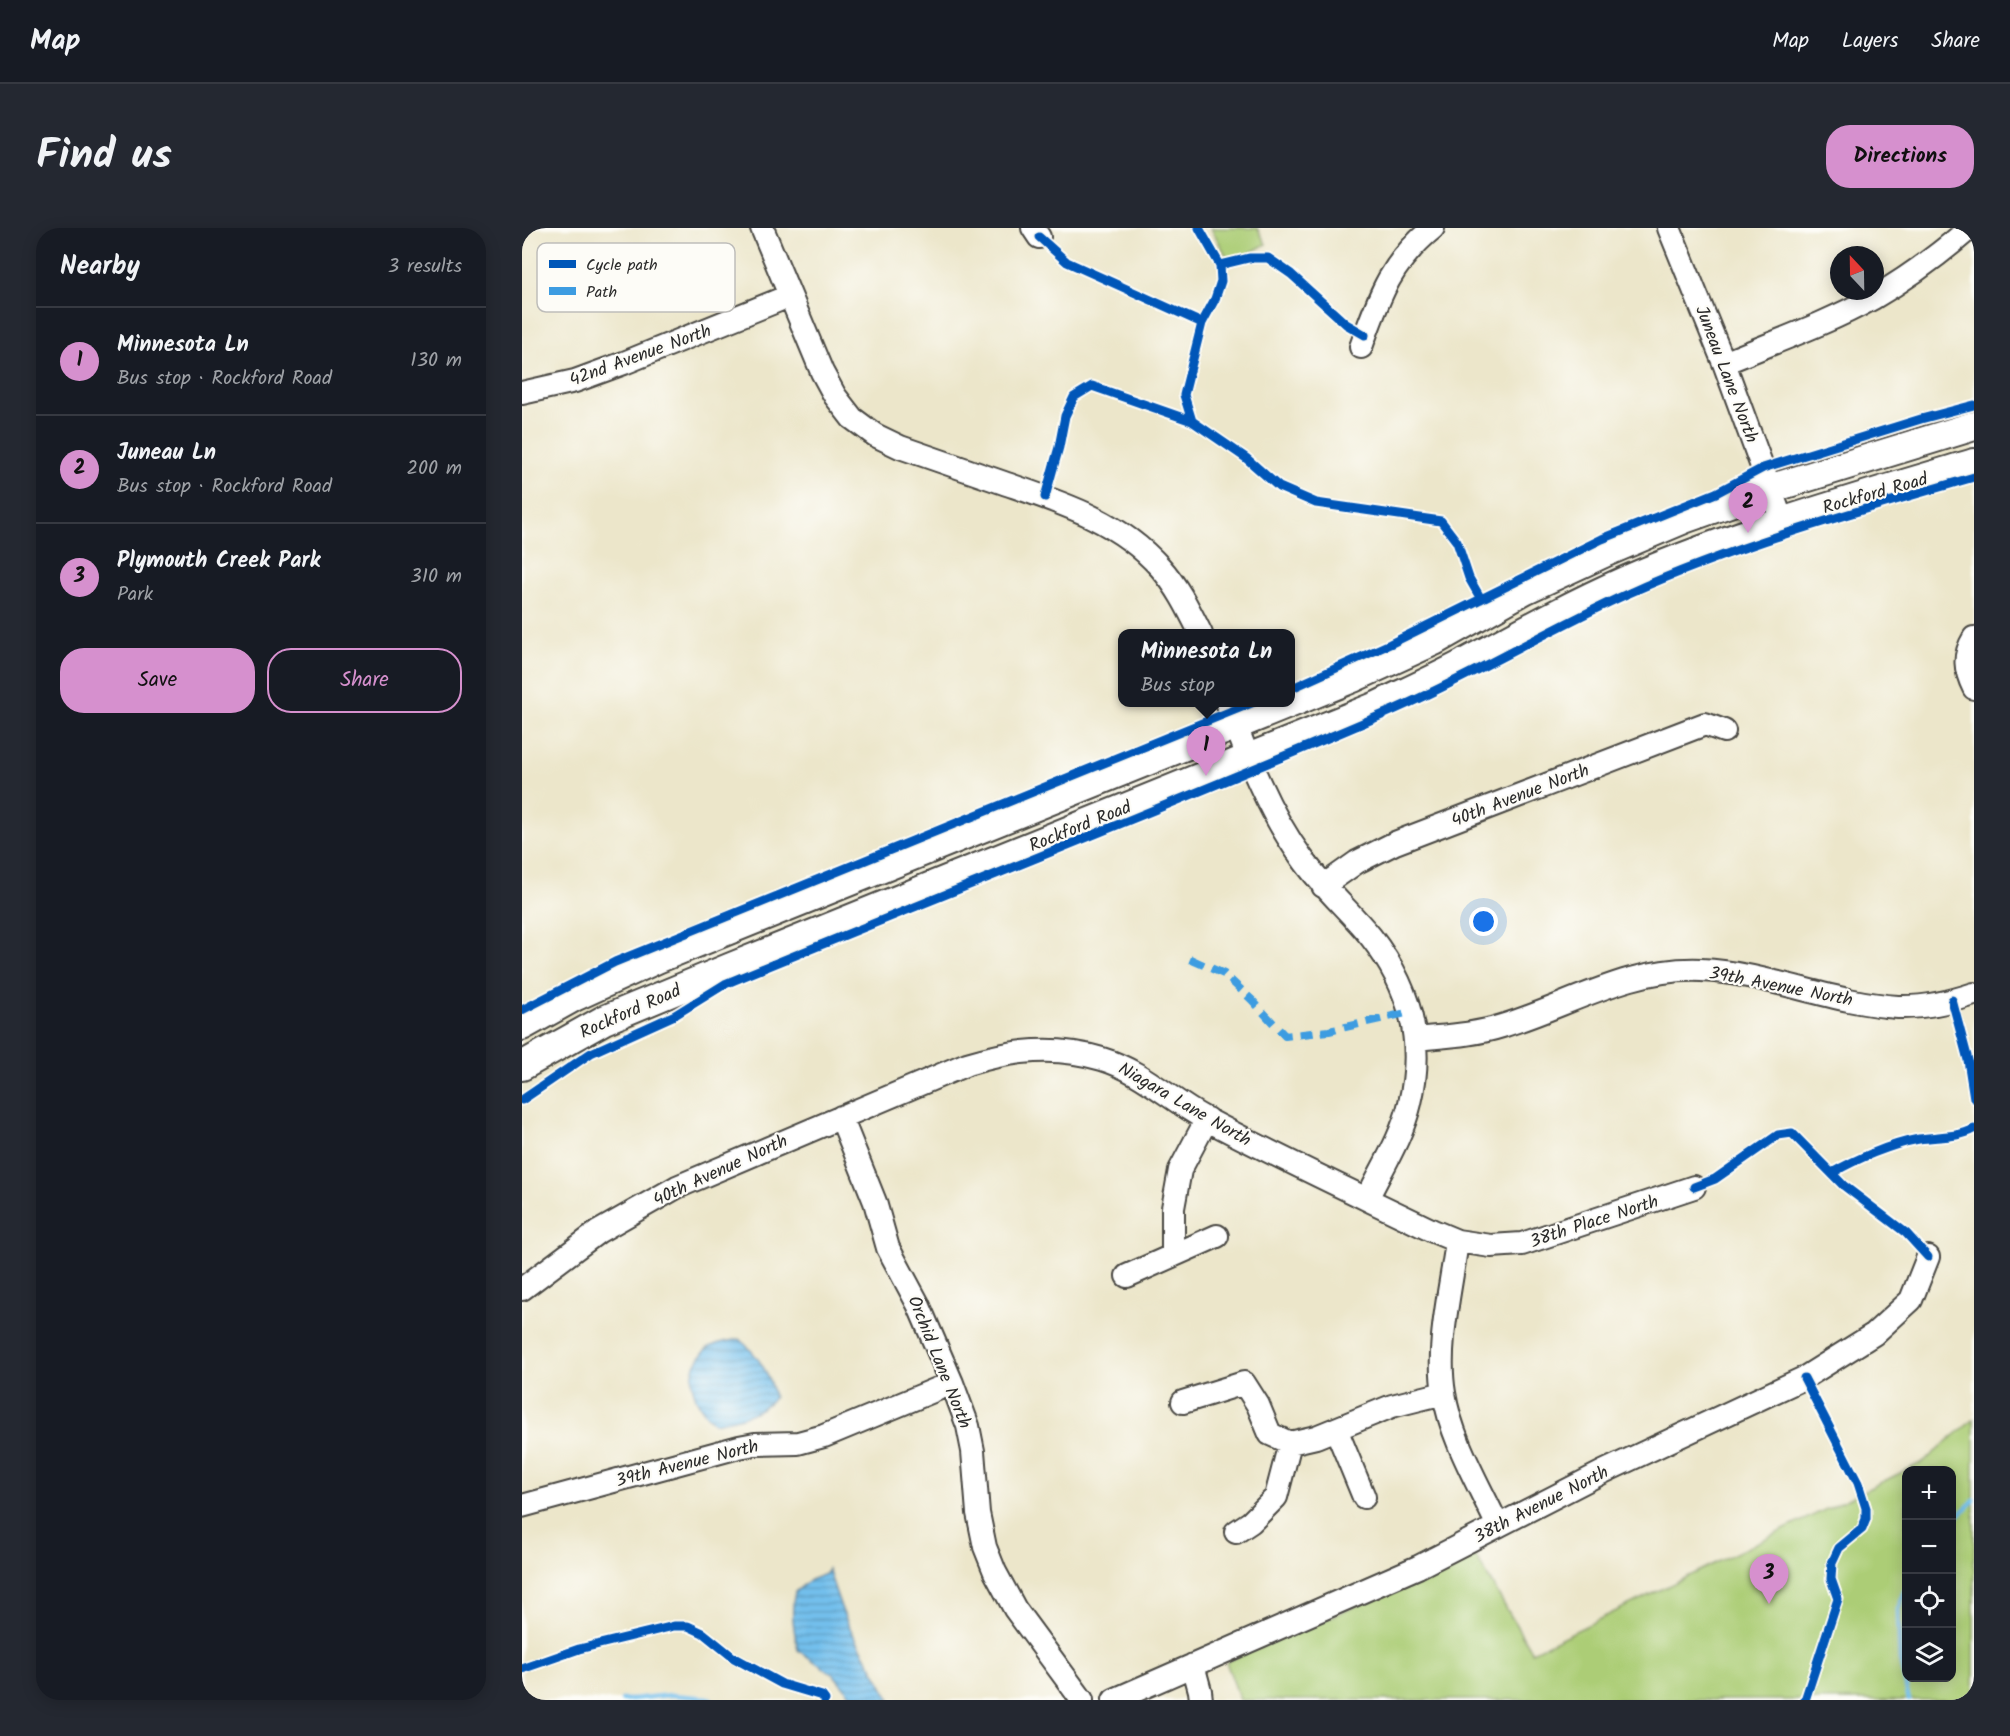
<!DOCTYPE html>
<html lang="en">
<head>
<meta charset="utf-8">
<style>
  body { margin:0; font-family:Kalam,sans-serif; background:#242831; color:#f1f3f6 }
  .controls { position:absolute; right:18px; bottom:18px; display:grid; overflow:hidden; border-radius:12px; box-shadow:0 3px 15px #0003 }
  .controls button { width:54px; height:54px; display:grid; place-items:center; padding:0; border:0; border-bottom:2px solid #363941; background:#171b24; color:#f1f3f6; font:30px sans-serif }
  .compass { position:absolute; left:1308px; top:18px; width:54px; height:54px; border-radius:50%; background:#171b24; box-shadow:0 3px 15px #0003; rotate:338deg }
  .you { position:absolute; left:962px; top:694px; width:21px; height:21px; margin:-15px; border:4px solid #fff; border-radius:50%; background:#1a73e8; box-shadow:0 0 0 9px #1a73e833 }
  .badge { display:grid; place-items:center; width:39px; height:39px; border-radius:50%; background:#d690ce; color:#111; font-size:20px; font-weight:700 }
  .pin { position:absolute; translate:-50% -50px; filter:drop-shadow(0 2px 3px #0008) }
  .pin::after { content:''; position:absolute; top:32px; width:21px; height:18px; background:inherit; clip-path:polygon(0 0,100% 0,50% 100%) }
  .popup { position:absolute; left:596px; top:401px; width:177px; height:78px; box-sizing:border-box; display:grid; place-content:center; border-radius:12px; background:#171b24; filter:drop-shadow(0 2px 4px #0005); font-size:20px; white-space:nowrap; color:#9ea1a6 }
  .popup b { font-size:22px; color:#f1f3f6 }
  .popup::after { content:''; position:absolute; left:50%; top:100%; margin-left:-12px; border:12px solid transparent; border-top-color:#171b24 }
  .list { margin:0; padding:0; list-style:none }
  h2 { display:flex; justify-content:space-between; align-items:center; height:78px; margin:0; padding:0 24px; font-size:26px }
  h2 small { font-size:20px; font-weight:400; color:#9ea1a6 }
  .list li { display:grid; grid-template-columns:39px 1fr auto; gap:18px; align-items:center; box-sizing:border-box; height:108px; padding:0 24px; border-top:2px solid #363941 }
  .list b { display:block; font-size:22px; white-space:nowrap }
  .list p { margin:0; font-size:20px; white-space:nowrap; color:#9ea1a6 }
  .list em { font-size:20px; font-style:normal; color:#9ea1a6 }
  .actions { display:flex; gap:12px; padding:18px 24px }
  .actions a { flex:1; padding:14px 0; border:2px solid #d690ce; border-radius:24px; text-align:center; font-size:21px; color:#d690ce }
  .actions .main { background:#d690ce; color:#111 }
  .icon { flex:none; width:33px; height:33px; fill:none; stroke:currentColor; stroke-width:2; stroke-linecap:round; stroke-linejoin:round }
  .map { position:relative; flex:none; width:1452px; height:1472px; overflow:hidden; border-radius:24px }
  header { display:flex; align-items:center; gap:36px; box-sizing:border-box; height:84px; padding:0 30px; background:#171b24; border-bottom:2px solid #363941 }
  header strong { font-size:28px }
  nav { display:flex; gap:33px; margin-inline-start:auto; font-size:21px }
  .intro { display:flex; align-items:center; justify-content:space-between; box-sizing:border-box; height:144px; padding:0 36px }
  h1 { margin:0; font-size:42px }
  .button { padding:15px 27px; border-radius:24px; background:#d690ce; color:#111; font-size:21px; font-weight:700 }
  main { display:flex; gap:36px; padding:0 36px }
  aside { flex:1; background:#171b24; border-radius:24px; box-shadow:0 3px 15px #0003 }
  .map>svg:first-child { display:block }
  .park { fill:#accd76; stroke:#6c7c50; stroke-width:1.5; fill-rule:evenodd }
  .water { fill:url(#water-rules); stroke:#4f768c; stroke-width:1.5 }
  .lines { fill:none; stroke-linecap:round; stroke-linejoin:round }
  .stream { stroke:#73c0ed; stroke-width:4.5 }
  .minor-casing { stroke:#484743; stroke-width:26 }
  .major-casing { stroke:#484743; stroke-width:32 }
  .minor { stroke:#fff; stroke-width:22 }
  .major { stroke:#fff; stroke-width:28 }
  .quiet { stroke:#3d9ce1; stroke-width:8; stroke-dasharray:15 8; stroke-linecap:butt }
  .cycleway-casing { stroke:#fdfcf7; stroke-width:13 }
  .cycleway { stroke:#0057b8; stroke-width:9 }
  .labels { text-anchor:middle; stroke-width:4.5; stroke-linejoin:round; paint-order:stroke }
  .street-label { font-size:18px; fill:#2b2b2b; stroke:#fdfcf7 }
  .key { fill:#fdfcf7; stroke:#bebdba; stroke-width:1.5 }
  .key-label { font-size:16px; fill:#2b2b2b }
</style>
</head>
<body>
<header>
<strong>Map</strong>
<nav><a>Map</a><a>Layers</a><a>Share</a></nav>
</header>
<div class="intro"><h1>Find us</h1><a class="button">Directions</a></div>
<main>
<aside>
<h2>Nearby<small>3 results</small></h2>
<ul class="list">
<li><span class="badge">1</span><div><b>Minnesota Ln</b><p>Bus stop · Rockford Road</p></div><em>130 m</em></li>
<li><span class="badge">2</span><div><b>Juneau Ln</b><p>Bus stop · Rockford Road</p></div><em>200 m</em></li>
<li><span class="badge">3</span><div><b>Plymouth Creek Park</b><p>Park</p></div><em>310 m</em></li>
</ul>
<div class="actions"><a class="main">Save</a><a>Share</a></div>
</aside>
<div class="map">
<svg width="1452" height="1472" viewBox="0 0 1452 1472">
  <defs>
    <pattern id="water-rules" width="6" height="5" patternUnits="userSpaceOnUse" patternTransform="scale(1.5)"><rect width="6" height="5" fill="#73c0ed"/><path d="M0 2.5h6" fill="none" stroke="#5f9cc0"/></pattern>
  </defs>
  <rect width="100%" height="100%" fill="#fdfcf7"/>
  <filter id="ink" filterUnits="userSpaceOnUse"><feTurbulence type="fractalNoise" baseFrequency=".0167" numOctaves="2"/><feDisplacementMap in="SourceGraphic" scale="12" xChannelSelector="R" yChannelSelector="G"/><feConvolveMatrix kernelMatrix="1 2 1 2 8 2 1 2 1" color-interpolation-filters="sRGB"/></filter>
  <filter id="wash" filterUnits="userSpaceOnUse"><feTurbulence type="fractalNoise" baseFrequency=".008" numOctaves="4" result="noise"/><feDisplacementMap in="SourceGraphic" scale="24" xChannelSelector="R" yChannelSelector="G"/><feGaussianBlur stdDeviation="1.35" result="paint"/><feColorMatrix in="noise" values="0 0 0 0 0 0 0 0 0 0 0 0 0 0 0 0 0 1.4 0 .05"/><feComposite in="paint" operator="in"/></filter>
  <g filter="url(#wash)">
    <rect width="100%" height="100%" fill="#ece6ca"/>
    <!-- park -->
    <path class="park" d="M689 0H735L744 16 709 36Z
      M1452 1191V1472H718L704 1434 953 1327 1010 1424 1401 1234ZM1384 1242H1430V1450H1384Z"/>
    <!-- water -->
    <path class="water" d="M217 1111C237 1128 247 1144 252 1170 235 1187 216 1191 192 1195 172 1176 160 1148 182 1124 189 1115 206 1113 217 1111Z
      M306 1341C314 1364 321 1390 334 1411 346 1431 357 1451 368 1472H333L312 1447 276 1422C272 1403 268 1383 273 1364L288 1352 304 1346Z"/>
    <g class="lines">
      <!-- stream -->
      <path class="stream" d="M1430 1294 1452 1272
        M1384 1361 1376 1381 1378 1432 1387 1472
        M100 1472 150 1467 186 1470 190 1472"/>
    </g>
  </g>
  <g filter="url(#ink)">
    <g class="lines">
      <!-- minor casing -->
      <g class="minor-casing">
        <path id="minor" d="M240 0 300 144 313 168 330 190 353 207 378 219C413 231 448 243 482 255 540 275 596 292 638 339 656 359 667 382 679 406
          M511 0 517 9
          M1147 0 1202 135 1260 293
          M839 119C857 69 868 35 911 0
          M1202 135C1252 114 1304 96 1351 70 1386 50 1418 26 1448 0
          M0 165 53 153 102 135 267 68
          M1452 410C1441 428 1443 442 1452 460
          M705 474C725 528 746 584 780 630 800 659 827 682 849 709 888 759 903 813 888 875 880 909 860 940 845 971
          M801 658 835 634 873 615 1183 496 1202 503
          M894 811C922 808 952 807 980 798 1046 778 1107 739 1179 742 1246 745 1309 775 1376 779 1401 780 1428 774 1452 766
          M319 889 353 974 366 1020 396 1076 430 1155 446 1198 451 1223 456 1285 463 1319 473 1344 493 1381 560 1472
          M935 1013C929 1061 914 1117 922 1165 929 1211 956 1255 976 1298
          M651 1027V980L658 942 685 891
          M605 1048 695 1008
          M0 1061 76 1004 155 959 445 836C491 822 533 817 580 831 620 843 647 871 682 890 757 930 835 966 911 1003L935 1013 969 1018 1000 1016 1172 959
          M661 1174 722 1155 736 1177 748 1206 768 1215 794 1209 870 1178 922 1165
          M814 1201 842 1269
          M0 1278 217 1219 233 1216 276 1215 302 1208 430 1155
          M714 1304 729 1294 754 1269 768 1215
          M671 1437 678 1463 679 1472
          M592 1472 896 1339 1081 1244 1282 1150 1352 1106 1389 1072 1406 1029"/>
      </g>
      <!-- major casing -->
      <g class="major-casing">
        <path id="major" d="M0 798 52 769 135 731 831 450 912 413 1002 362 1084 324 1162 291 1247 261 1452 198
          M0 838 82 792 207 740 855 478C884 464 913 451 941 436 996 406 1050 376 1107 351 1219 303 1336 270 1452 235"/>
      </g>
      <!-- minor -->
      <use href="#minor" class="minor"/>
      <!-- major -->
      <use href="#major" class="major"/>
      <!-- quiet -->
      <path class="quiet" d="M668 731 702 746 730 772 763 808 807 803 888 784"/>
      <!-- cycleway casing -->
      <g class="cycleway-casing">
        <path id="cycleway" d="M517 9 545 34 680 95
          M698 37 727 30H746L769 46 824 96 843 107
          M670 193 662 167 680 95 693 71 699 53 698 37 677 0
          M523 269 537 219 543 188 552 169 570 158 670 193 724 230 757 259 794 275 919 293 935 314 947 350 959 371
          M768 461 868 416 1080 311 1194 265 1241 240 1399 191 1452 177
          M1430 772 1446 832 1452 870
          M0 782 93 734 732 474
          M0 872 69 825 153 787 203 756C422 666 643 580 862 486 945 451 1023 403 1105 366 1217 316 1335 283 1452 249
          M1310 945C1334 931 1369 916 1397 911 1415 908 1436 910 1452 901
          M1172 959 1193 951 1256 907 1270 905 1321 957 1384 1005 1406 1029
          M1282 1150 1336 1255 1344 1280V1291L1340 1301 1317 1320 1310 1335 1309 1351 1316 1371 1283 1472
          M0 1441 57 1421 152 1398H166L181 1405 212 1430 260 1456 300 1468 303 1472"/>
      </g>
      <!-- cycleway -->
      <use href="#cycleway" class="cycleway"/>
    </g>
  </g>
  <g class="labels">
    <!-- street labels -->
    <g class="street-label">
      <text transform="translate(118 127) rotate(-20)" y="6">42nd Avenue North</text>
      <text transform="translate(1205 146) rotate(69)" y="6">Juneau Lane North</text>
      <text transform="translate(1353 265) rotate(-16)" y="6">Rockford Road</text>
      <text transform="translate(998 567) rotate(-21)" y="6">40th Avenue North</text>
      <text transform="translate(558 598) rotate(-22)" y="6">Rockford Road</text>
      <text transform="translate(1259 758) rotate(11)" y="6">39th Avenue North</text>
      <text transform="translate(108 783) rotate(-24)" y="6">Rockford Road</text>
      <text transform="translate(663 876) rotate(30)" y="6">Niagara Lane North</text>
      <text transform="translate(198 942) rotate(-25)" y="6">40th Avenue North</text>
      <text transform="translate(1072 993) rotate(-18)" y="6">38th Place North</text>
      <text transform="translate(418 1134) rotate(68)" y="6">Orchid Lane North</text>
      <text transform="translate(165 1235) rotate(-14)" y="6">39th Avenue North</text>
      <text transform="translate(1019 1276) rotate(-27)" y="6">38th Avenue North</text>
    </g>
  </g>
  <!-- legend -->
  <rect x="15" y="15" width="198" height="69" rx="9" class="key"/>
  <rect x="27" y="32" width="27" height="8" fill="#0057b8"/>
  <rect x="27" y="59" width="27" height="8" fill="#3d9ce1"/>
  <g class="key-label">
    <text x="64" y="42">Cycle path</text>
    <text x="64" y="69">Path</text>
  </g>
</svg>
<div class="controls">
<button>+</button>
<button>−</button>
<button><svg class="icon" aria-label="locate" viewBox="0 0 24 24"><circle cx="12" cy="12" r="6"/><path d="M12 2v4M12 18v4M2 12h4M18 12h4"/></svg></button>
<button><svg class="icon" aria-label="layers" viewBox="0 0 24 24"><path d="M12 4l9 5-9 5-9-5zM3 14l9 5 9-5"/></svg></button>
</div>
<svg class="compass" viewBox="-18 -18 36 36"><path d="M0-13l5 13h-10z" fill="#e53935"/><path d="M0 13l5-13h-10z" fill="#9ea1a6"/></svg>
<div class="you"></div>
<div class="pin badge" style="left:684px;top:548px">1</div>
<div class="popup"><b>Minnesota Ln</b>Bus stop</div>
<div class="pin badge" style="left:1226px;top:305px">2</div>
<div class="pin badge" style="left:1247px;top:1376px">3</div>
</div>
</main>
</body>
</html>
